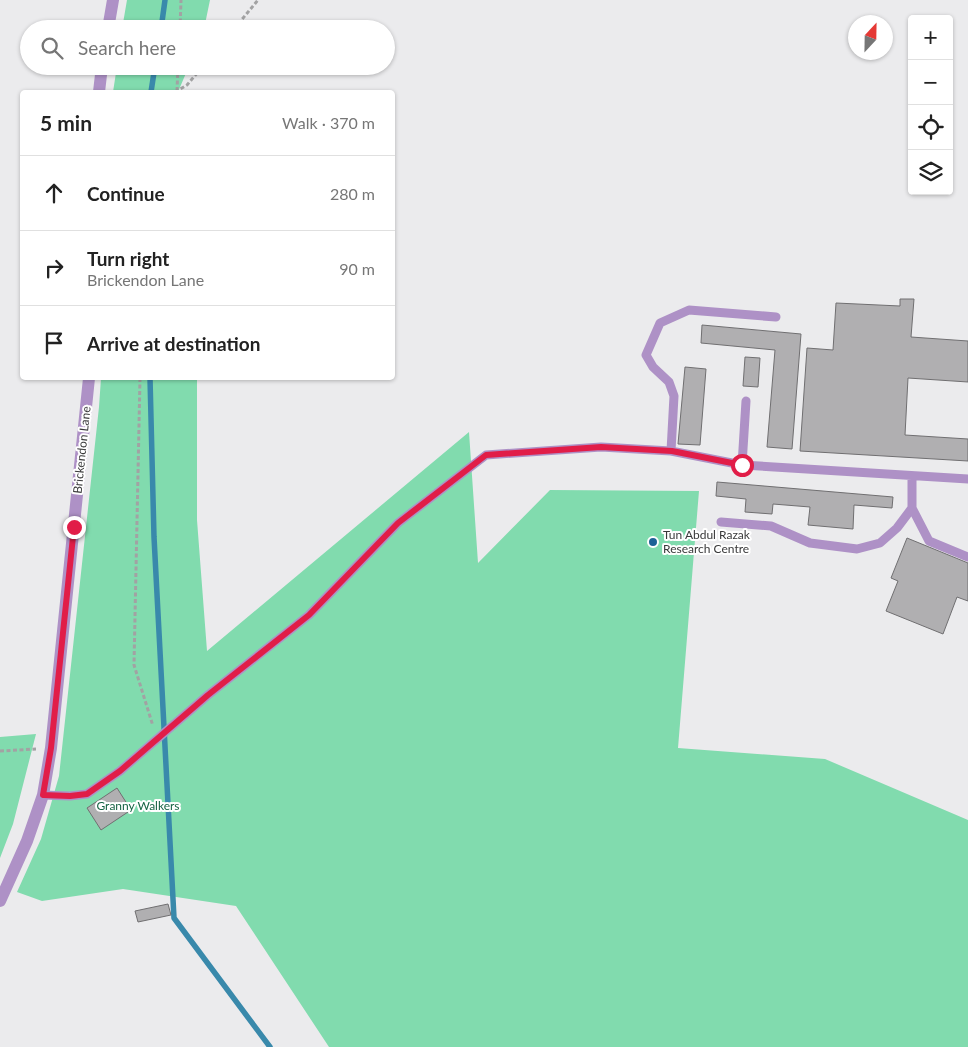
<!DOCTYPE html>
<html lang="en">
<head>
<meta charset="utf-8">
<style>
  body { margin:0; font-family:Lato,sans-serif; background:#f6f6f6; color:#222 }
  .controls { position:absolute; right:15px; top:15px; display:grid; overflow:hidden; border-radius:5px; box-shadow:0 1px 4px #0004 }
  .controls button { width:45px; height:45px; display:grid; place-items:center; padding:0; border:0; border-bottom:1px solid #e0e0e0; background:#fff; color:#222; font:25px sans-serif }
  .compass { position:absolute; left:848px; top:15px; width:45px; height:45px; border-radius:50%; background:#fff; box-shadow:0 1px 4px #0004; rotate:22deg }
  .stop { position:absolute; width:15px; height:15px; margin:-11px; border:4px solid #e11d48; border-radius:50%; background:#fff }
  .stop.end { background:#e11d48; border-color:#fff; box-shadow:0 1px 5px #0008 }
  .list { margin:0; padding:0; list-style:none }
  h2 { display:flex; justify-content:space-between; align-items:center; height:65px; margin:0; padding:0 20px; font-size:21px }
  h2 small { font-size:16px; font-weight:400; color:#767676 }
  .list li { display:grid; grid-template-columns:32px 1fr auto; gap:15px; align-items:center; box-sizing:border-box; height:75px; padding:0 20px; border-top:1px solid #e0e0e0 }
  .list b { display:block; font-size:19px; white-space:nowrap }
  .list p { margin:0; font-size:16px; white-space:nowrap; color:#767676 }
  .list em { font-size:16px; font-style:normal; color:#767676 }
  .icon { flex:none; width:28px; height:28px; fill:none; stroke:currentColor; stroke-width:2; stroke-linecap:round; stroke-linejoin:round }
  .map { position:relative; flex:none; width:968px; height:1047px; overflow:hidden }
  .search { position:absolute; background:#fff; box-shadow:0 1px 4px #0004; left:20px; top:20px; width:375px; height:55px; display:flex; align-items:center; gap:12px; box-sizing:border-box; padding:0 18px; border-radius:28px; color:#767676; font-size:19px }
  .panel { position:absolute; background:#fff; box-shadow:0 1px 4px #0004; left:20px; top:90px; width:375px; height:290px; border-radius:5px }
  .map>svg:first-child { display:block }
  .green { fill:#81dbae }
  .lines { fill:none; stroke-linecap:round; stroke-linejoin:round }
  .stream { stroke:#3989ab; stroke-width:5.5 }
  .building { fill:#b0afb1; stroke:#706f71 }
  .path { stroke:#a2a2a3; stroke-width:3; stroke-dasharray:4 2.5; stroke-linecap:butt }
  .service { stroke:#ae91c6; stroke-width:9 }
  .tertiary { stroke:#ae91c6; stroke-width:12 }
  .route { stroke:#e11d48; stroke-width:6 }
  .poi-dot { fill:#1d6196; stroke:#fff; stroke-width:2 }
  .labels { text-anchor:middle; stroke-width:4; stroke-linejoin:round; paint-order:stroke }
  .street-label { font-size:12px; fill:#39393a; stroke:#fff }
  .poi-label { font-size:12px; fill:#39393a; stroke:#fff; text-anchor:start }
  .park-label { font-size:12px; fill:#186545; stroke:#fff }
</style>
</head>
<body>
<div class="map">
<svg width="968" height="1047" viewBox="0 0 968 1047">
  <rect width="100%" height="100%" fill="#ebebed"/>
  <!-- green -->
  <path class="green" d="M127 0H210L204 29H122Z
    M117 66H189L178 92H113Z
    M101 378H197V520L207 651 469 432 478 563 550 490 699 491 678 748 825 759 968 820V1047H329L236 906 123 889 42 901 17 892 41 839 59 776 99 407Z
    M36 734 13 824 0 858V737Z"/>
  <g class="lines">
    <!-- stream -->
    <path class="stream" d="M161 29 165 0
      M151 92 155 66
      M150 378 154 537 174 918 270 1047"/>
  </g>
  <!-- building -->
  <path class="building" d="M900 299H914L911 337 968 341V382L908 378 905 435 968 439V461L800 451 807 348 833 350 836 303 900 306Z
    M702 325 801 334 792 449 767 447 775 350 701 343Z
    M745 357 760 358 758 387 743 386Z
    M685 367 706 369 700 445 678 444Z
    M717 482 893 497 892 508 854 505 853 529 808 525 810 507 773 504 772 514 745 512 746 499 716 496Z
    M907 538 968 563V601L957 597 943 634 886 611 898 581 891 578Z
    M117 788 131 810 101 830 87 808Z
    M168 904 171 915 138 922 135 911Z"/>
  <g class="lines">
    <!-- path -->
    <path class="path" d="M180 29 181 0
      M234 29 258 0
      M177 91 178 66
      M175 92 187 85 203 66
      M140 378 134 665 153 726
      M0 751 36 749"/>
    <!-- service -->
    <path class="service" d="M671 451 674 396 669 382 653 367 646 355 660 323 689 310 776 317
      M742 465 746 401
      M912 476V508L929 541 968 557
      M721 522 771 526 810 543 857 549 880 543 897 528 912 508
      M43 795 70 796 87 794 120 771 208 695 309 615 398 523 486 455 601 447 671 451 742 465 968 479"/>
    <!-- tertiary -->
    <path class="tertiary" d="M108 29 113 0
      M99 92 102 66
      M0 901 27 841 43 795 51 748 89 378"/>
  </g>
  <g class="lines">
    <!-- route -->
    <path class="route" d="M74 527 51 748 43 795 70 796 87 794 120 771 208 695 309 615 398 523 486 455 601 447 672 451 742 465"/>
  </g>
  <!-- markers -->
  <circle class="poi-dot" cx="653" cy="542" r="5"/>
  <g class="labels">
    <!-- street labels -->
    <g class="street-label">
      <text transform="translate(82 450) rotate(-84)" y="4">Brickendon Lane</text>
    </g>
    <!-- poi labels -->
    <g class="poi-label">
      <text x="663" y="539">Tun Abdul Razak<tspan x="663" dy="14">Research Centre</tspan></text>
    </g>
    <!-- park labels -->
    <g class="park-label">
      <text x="138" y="810">Granny Walkers</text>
    </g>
  </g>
</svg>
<div class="controls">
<button>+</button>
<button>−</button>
<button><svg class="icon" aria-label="locate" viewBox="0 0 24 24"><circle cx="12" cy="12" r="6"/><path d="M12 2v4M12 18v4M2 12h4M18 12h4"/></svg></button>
<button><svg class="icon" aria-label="layers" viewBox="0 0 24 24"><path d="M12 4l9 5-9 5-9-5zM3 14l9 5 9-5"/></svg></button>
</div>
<svg class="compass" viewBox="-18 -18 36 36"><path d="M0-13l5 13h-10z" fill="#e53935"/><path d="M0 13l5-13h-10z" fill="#767676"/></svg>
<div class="stop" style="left:742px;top:465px"></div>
<div class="stop end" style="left:74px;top:527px"></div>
<div class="search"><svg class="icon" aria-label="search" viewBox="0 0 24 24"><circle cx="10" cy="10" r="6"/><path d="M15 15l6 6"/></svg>Search here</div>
<section class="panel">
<h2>5 min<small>Walk · 370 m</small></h2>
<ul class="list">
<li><svg class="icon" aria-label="ahead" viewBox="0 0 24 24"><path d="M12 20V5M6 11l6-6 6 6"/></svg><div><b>Continue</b></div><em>280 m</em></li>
<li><svg class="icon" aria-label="right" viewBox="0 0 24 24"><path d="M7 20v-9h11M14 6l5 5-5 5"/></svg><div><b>Turn right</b><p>Brickendon Lane</p></div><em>90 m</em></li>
<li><svg class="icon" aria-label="arrive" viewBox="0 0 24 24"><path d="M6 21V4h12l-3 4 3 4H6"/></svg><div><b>Arrive at destination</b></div></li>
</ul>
</section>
</div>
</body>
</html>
